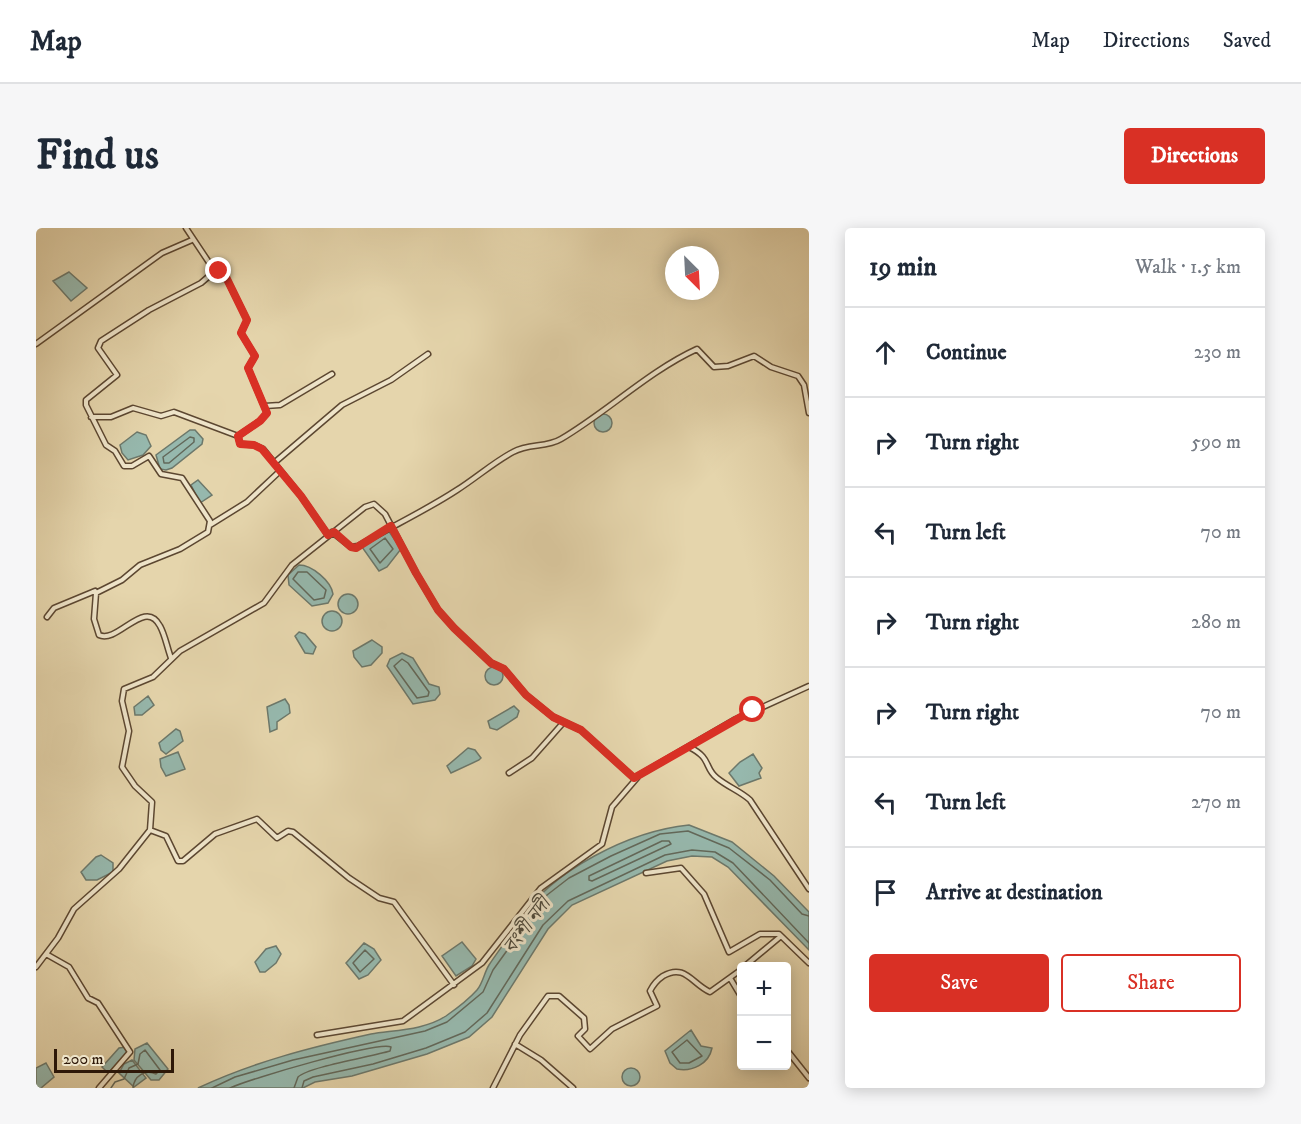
<!DOCTYPE html>
<html lang="en">
<head>
<meta charset="utf-8">
<style>
  body { margin:0; font-family:"IM FELL DW Pica","Noto Serif Bengali",serif; background:#f6f6f7; color:#1f2937 }
  .controls { position:absolute; right:18px; bottom:18px; display:grid; overflow:hidden; border-radius:6px; box-shadow:0 3px 15px #0003 }
  .controls button { width:54px; height:54px; display:grid; place-items:center; padding:0; border:0; border-bottom:2px solid #e0e1e3; background:#fff; color:#1f2937; font:30px sans-serif }
  .compass { position:absolute; left:629px; top:18px; width:54px; height:54px; border-radius:50%; background:#fff; box-shadow:0 3px 15px #0003; rotate:156deg }
  .scale { position:absolute; left:18px; bottom:15px; width:120px; box-sizing:border-box; padding-left:6px; border:3px solid #2e1808; border-top:0; font-size:16px; line-height:21px; white-space:nowrap; color:#2e1808; -webkit-text-stroke:4px #eee4c9; paint-order:stroke }
  .stop { position:absolute; width:18px; height:18px; margin:-14px; border:4px solid #d93025; border-radius:50%; background:#fff }
  .stop.end { background:#d93025; border-color:#fff; box-shadow:0 2px 6px #0008 }
  .list { margin:0; padding:0; list-style:none }
  h2 { display:flex; justify-content:space-between; align-items:center; height:78px; margin:0; padding:0 24px; font-size:26px }
  h2 small { font-size:20px; font-weight:400; color:#747a83 }
  .list li { display:grid; grid-template-columns:39px 1fr auto; gap:18px; align-items:center; box-sizing:border-box; height:90px; padding:0 24px; border-top:2px solid #e0e1e3 }
  .list b { display:block; font-size:22px; white-space:nowrap }
  .list em { font-size:20px; font-style:normal; color:#747a83 }
  .actions { display:flex; gap:12px; padding:18px 24px }
  .actions a { flex:1; padding:14px 0; border:2px solid #d93025; border-radius:6px; text-align:center; font-size:21px; color:#d93025 }
  .actions .main { background:#d93025; color:#fff }
  .icon { flex:none; width:33px; height:33px; fill:none; stroke:currentColor; stroke-width:2; stroke-linecap:round; stroke-linejoin:round }
  .map { position:relative; flex:none; width:773px; height:860px; overflow:hidden; border-radius:6px }
  header { display:flex; align-items:center; gap:36px; box-sizing:border-box; height:84px; padding:0 30px; background:#fff; border-bottom:2px solid #e0e1e3 }
  header strong { font-size:28px }
  nav { display:flex; gap:33px; margin-inline-start:auto; font-size:21px }
  .intro { display:flex; align-items:center; justify-content:space-between; box-sizing:border-box; height:144px; padding:0 36px }
  h1 { margin:0; font-size:42px }
  .button { padding:15px 27px; border-radius:6px; background:#d93025; color:#fff; font-size:21px; font-weight:700 }
  main { display:flex; gap:36px; padding:0 36px }
  aside { flex:1; background:#fff; border-radius:6px; box-shadow:0 3px 15px #0003 }
  .map>svg:first-child { display:block }
  .water { fill:#96b8ad; stroke:#6c786b; stroke-width:1.5 }
  .lines { fill:none; stroke-linecap:round; stroke-linejoin:round }
  .shore { stroke:#62685a; stroke-width:1.5 }
  .minor-casing { stroke:#5c4731; stroke-width:7 }
  .minor { stroke:#eee4c9; stroke-width:4 }
  .route { stroke:#d93025; stroke-width:8 }
  .labels { text-anchor:middle; stroke-width:6; stroke-linejoin:round; paint-order:stroke }
  .water-label { font-size:20px; font-style:italic; fill:#4d483a; stroke:#eee4c9 }
</style>
</head>
<body>
<header>
<strong>Map</strong>
<nav><a>Map</a><a>Directions</a><a>Saved</a></nav>
</header>
<div class="intro"><h1>Find us</h1><a class="button">Directions</a></div>
<main>
<div class="map">
<svg width="773" height="860" viewBox="0 0 773 860">
  <rect width="100%" height="100%" fill="#e5d5ac"/>
  <filter id="stains"><feTurbulence type="fractalNoise" baseFrequency=".00333" numOctaves="4"/><feColorMatrix values="0 0 0 0 .2 0 0 0 0 .09 0 0 0 0 .02 0 0 0 .5 -.17"/></filter>
  <radialGradient id="worn" r=".72"><stop offset=".6" stop-color="#630" stop-opacity="0"/><stop offset="1" stop-color="#630" stop-opacity=".3"/></radialGradient>
  <!-- water -->
  <path class="water" d="M33 44 51 60 35 73 17 53Z
    M558 195a9 9 0 1 1 18 0a9 9 0 1 1-18 0Z
    M154 202H159L167 211 166 216 136 240 130 242 124 241 120 227Z
    M101 204 110 207 115 218 107 227 92 232 86 225 84 217Z
    M162 252 176 267 164 275 155 257Z
    M352 302 365 321 351 339 343 343 326 319Z
    M263 337C276 337 295 353 297 366L292 375 276 378 253 357 252 347Z
    M302 376a10 10 0 1 1 20 0a10 10 0 1 1-20 0Z
    M286 393a10 10 0 1 1 20 0a10 10 0 1 1-20 0Z
    M263 404 269 406 280 419 277 426 269 425 259 408Z
    M336 412 346 419V425L335 437 326 439 318 429 317 423Z
    M366 425 377 430 393 456 403 459 404 466 399 472 377 476 351 438 354 431Z
    M449 448a9 9 0 1 1 18 0a9 9 0 1 1-18 0Z
    M112 468 118 477 106 487H99L98 479Z
    M249 471 253 477 254 485 241 494V501L234 504 231 479Z
    M478 478 483 483 481 489 461 502 454 500 452 493Z
    M140 501 144 503 147 513 130 526 125 522 123 515Z
    M432 520 439 522 445 530 443 532 415 545 411 538Z
    M142 524 149 541 130 548 125 539 124 531Z
    M717 526 726 540 723 545 725 550 703 558 693 545 704 534Z
    M653 597 696 614 738 648 773 684V722L692 639 676 629 656 628 631 633 536 677 512 701 456 789 433 809 391 826 316 848 279 854 267 860H162C217 834 276 819 335 806 359 802 389 802 410 788 420 781 433 771 441 762 447 755 448 745 453 737 463 722 474 708 484 692 516 642 594 603 653 597Z
    M65 627 77 635V644L61 652H50L45 644 60 629Z
    M426 714 440 731 436 738 420 748 406 728Z
    M328 715 338 721 345 732 332 747 323 751 310 735Z
    M240 718 245 726 240 735 229 744H224L219 734 230 721Z
    M655 802 665 818 676 820C673 836 656 844 641 841L634 835 629 823Z
    M111 815 132 841 123 852H115L98 832 99 821Z
    M90 819 92 824 72 845 66 839 83 820Z
    M96 832 110 850 98 859 83 845 88 836Z
    M10 835 18 849 5 860H0V840Z
    M586 849a9 9 0 1 1 18 0a9 9 0 1 1-18 0Z"/>
  <g class="lines">
    <!-- shore -->
    <path class="shore" d="M154 209 158 210V214L133 235H128L127 229Z
      M349 310 357 321 344 335 334 321Z
      M262 344H271L290 362 288 370 278 372 257 351Z
      M366 431 372 435 393 464 392 468 381 470 358 438Z
      M626 613H633L635 616 556 653 553 652V648Z
      M329 722 338 731 324 744 317 735Z
      M651 812 666 828 653 835H644L636 824Z
      M75 860 79 854 88 851 93 840 102 836 104 826 109 822 124 842 120 846C109 841 98 848 97 860
      M176 860 199 849 257 832 389 803 411 794 447 764 457 742 511 667 533 650 575 628 624 606 652 603 693 620 734 652 766 686 773 688
      M194 860C213 851 342 813 355 819L354 823C334 829 272 839 262 849L258 860
      M266 860 268 853 277 849 337 836 390 820 429 804 451 785 507 697 532 673 629 627 656 622 679 624 697 635 773 715"/>
    <!-- minor casing -->
    <g class="minor-casing">
      <path id="minor" d="M150 0 176 39 189 47 211 92 205 105 219 128 212 140 231 185 224 193 202 208 204 216 218 217 227 221 265 268 292 307
        M0 116 126 25 156 12
        M229 178 244 177 296 146
        M55 189H75L97 180 125 188 138 184 202 208
        M238 235 306 177 355 152 392 126
        M174 297 211 274 244 243
        M296 304 315 319 322 318C354 299 389 283 421 262 440 250 458 234 477 224 493 215 510 220 525 211 571 184 613 143 661 121L678 139 692 138 718 128 735 139 762 148 768 157 773 185
        M11 389 18 380 59 363
        M135 430C131 419 129 407 124 398 109 369 82 416 63 407L58 391 60 365 86 352 104 337 144 321 172 304 174 293 146 250 125 246 113 228 96 238H88L79 223 70 217 50 177V172L81 147 62 120 65 113 113 82 165 55 179 43
        M653 519C676 530 668 540 681 550 692 559 704 563 714 572L773 661
        M473 545 496 530 527 495
        M610 645 645 640 668 666 693 724 724 706H743L773 735
        M10 726 33 739 52 770 62 775 94 824 63 860
        M709 738 745 708
        M0 739 22 710 38 681 83 641 114 602
        M694 750 706 770
        M418 757 358 674 343 670 313 650 257 604 252 603 241 610 221 591 179 606 147 633H142L130 608 114 602 116 574 99 558 86 539 93 503 86 473 88 461 117 449 144 423 228 375 256 337 329 279 338 276 349 286 380 345 402 382 418 400 455 435 468 441 490 467 517 489 545 502 598 550 698 492 773 458
        M281 807 367 793 446 735 505 660 566 616 576 579 601 550
        M479 816 505 832 537 860
        M750 821 773 850
        M457 860 484 807 512 768H523L548 790 549 801 542 808 554 821 576 801 621 778 614 763C617 757 621 752 627 748 649 735 656 756 674 764L706 741"/>
    </g>
    <!-- minor -->
    <use href="#minor" class="minor"/>
  </g>
  <g class="lines">
    <!-- route -->
    <path class="route" d="M183 43 189 47 211 92 205 105 219 128 212 140 231 185 224 193 202 208 204 216 218 217 226 221 265 268 292 307 298 304 315 319 320 320 355 298 380 345 402 382 418 400 455 435 468 441 490 467 517 489 545 502 598 550 717 482"/>
  </g>
  <g class="labels">
    <!-- water labels -->
    <g class="water-label">
      <text transform="translate(490 697) rotate(-53)" y="7">বংশী নদী</text>
    </g>
  </g>
  <rect width="100%" height="100%" filter="url(#stains)"/>
  <rect width="100%" height="100%" fill="url(#worn)"/>
</svg>
<div class="controls">
<button>+</button>
<button>−</button>
</div>
<svg class="compass" viewBox="-18 -18 36 36"><path d="M0-13l5 13h-10z" fill="#e53935"/><path d="M0 13l5-13h-10z" fill="#747a83"/></svg>
<div class="scale">200 m</div>
<div class="stop" style="left:717px;top:482px"></div>
<div class="stop end" style="left:183px;top:43px"></div>
</div>
<aside>
<h2>19 min<small>Walk · 1.5 km</small></h2>
<ul class="list">
<li><svg class="icon" aria-label="ahead" viewBox="0 0 24 24"><path d="M12 20V5M6 11l6-6 6 6"/></svg><div><b>Continue</b></div><em>230 m</em></li>
<li><svg class="icon" aria-label="right" viewBox="0 0 24 24"><path d="M7 20v-9h11M14 6l5 5-5 5"/></svg><div><b>Turn right</b></div><em>590 m</em></li>
<li><svg class="icon" aria-label="left" viewBox="0 0 24 24"><path d="M17 20v-9H6M10 6l-5 5 5 5"/></svg><div><b>Turn left</b></div><em>70 m</em></li>
<li><svg class="icon" aria-label="right" viewBox="0 0 24 24"><path d="M7 20v-9h11M14 6l5 5-5 5"/></svg><div><b>Turn right</b></div><em>280 m</em></li>
<li><svg class="icon" aria-label="right" viewBox="0 0 24 24"><path d="M7 20v-9h11M14 6l5 5-5 5"/></svg><div><b>Turn right</b></div><em>70 m</em></li>
<li><svg class="icon" aria-label="left" viewBox="0 0 24 24"><path d="M17 20v-9H6M10 6l-5 5 5 5"/></svg><div><b>Turn left</b></div><em>270 m</em></li>
<li><svg class="icon" aria-label="arrive" viewBox="0 0 24 24"><path d="M6 21V4h12l-3 4 3 4H6"/></svg><div><b>Arrive at destination</b></div></li>
</ul>
<div class="actions"><a class="main">Save</a><a>Share</a></div>
</aside>
</main>
</body>
</html>
